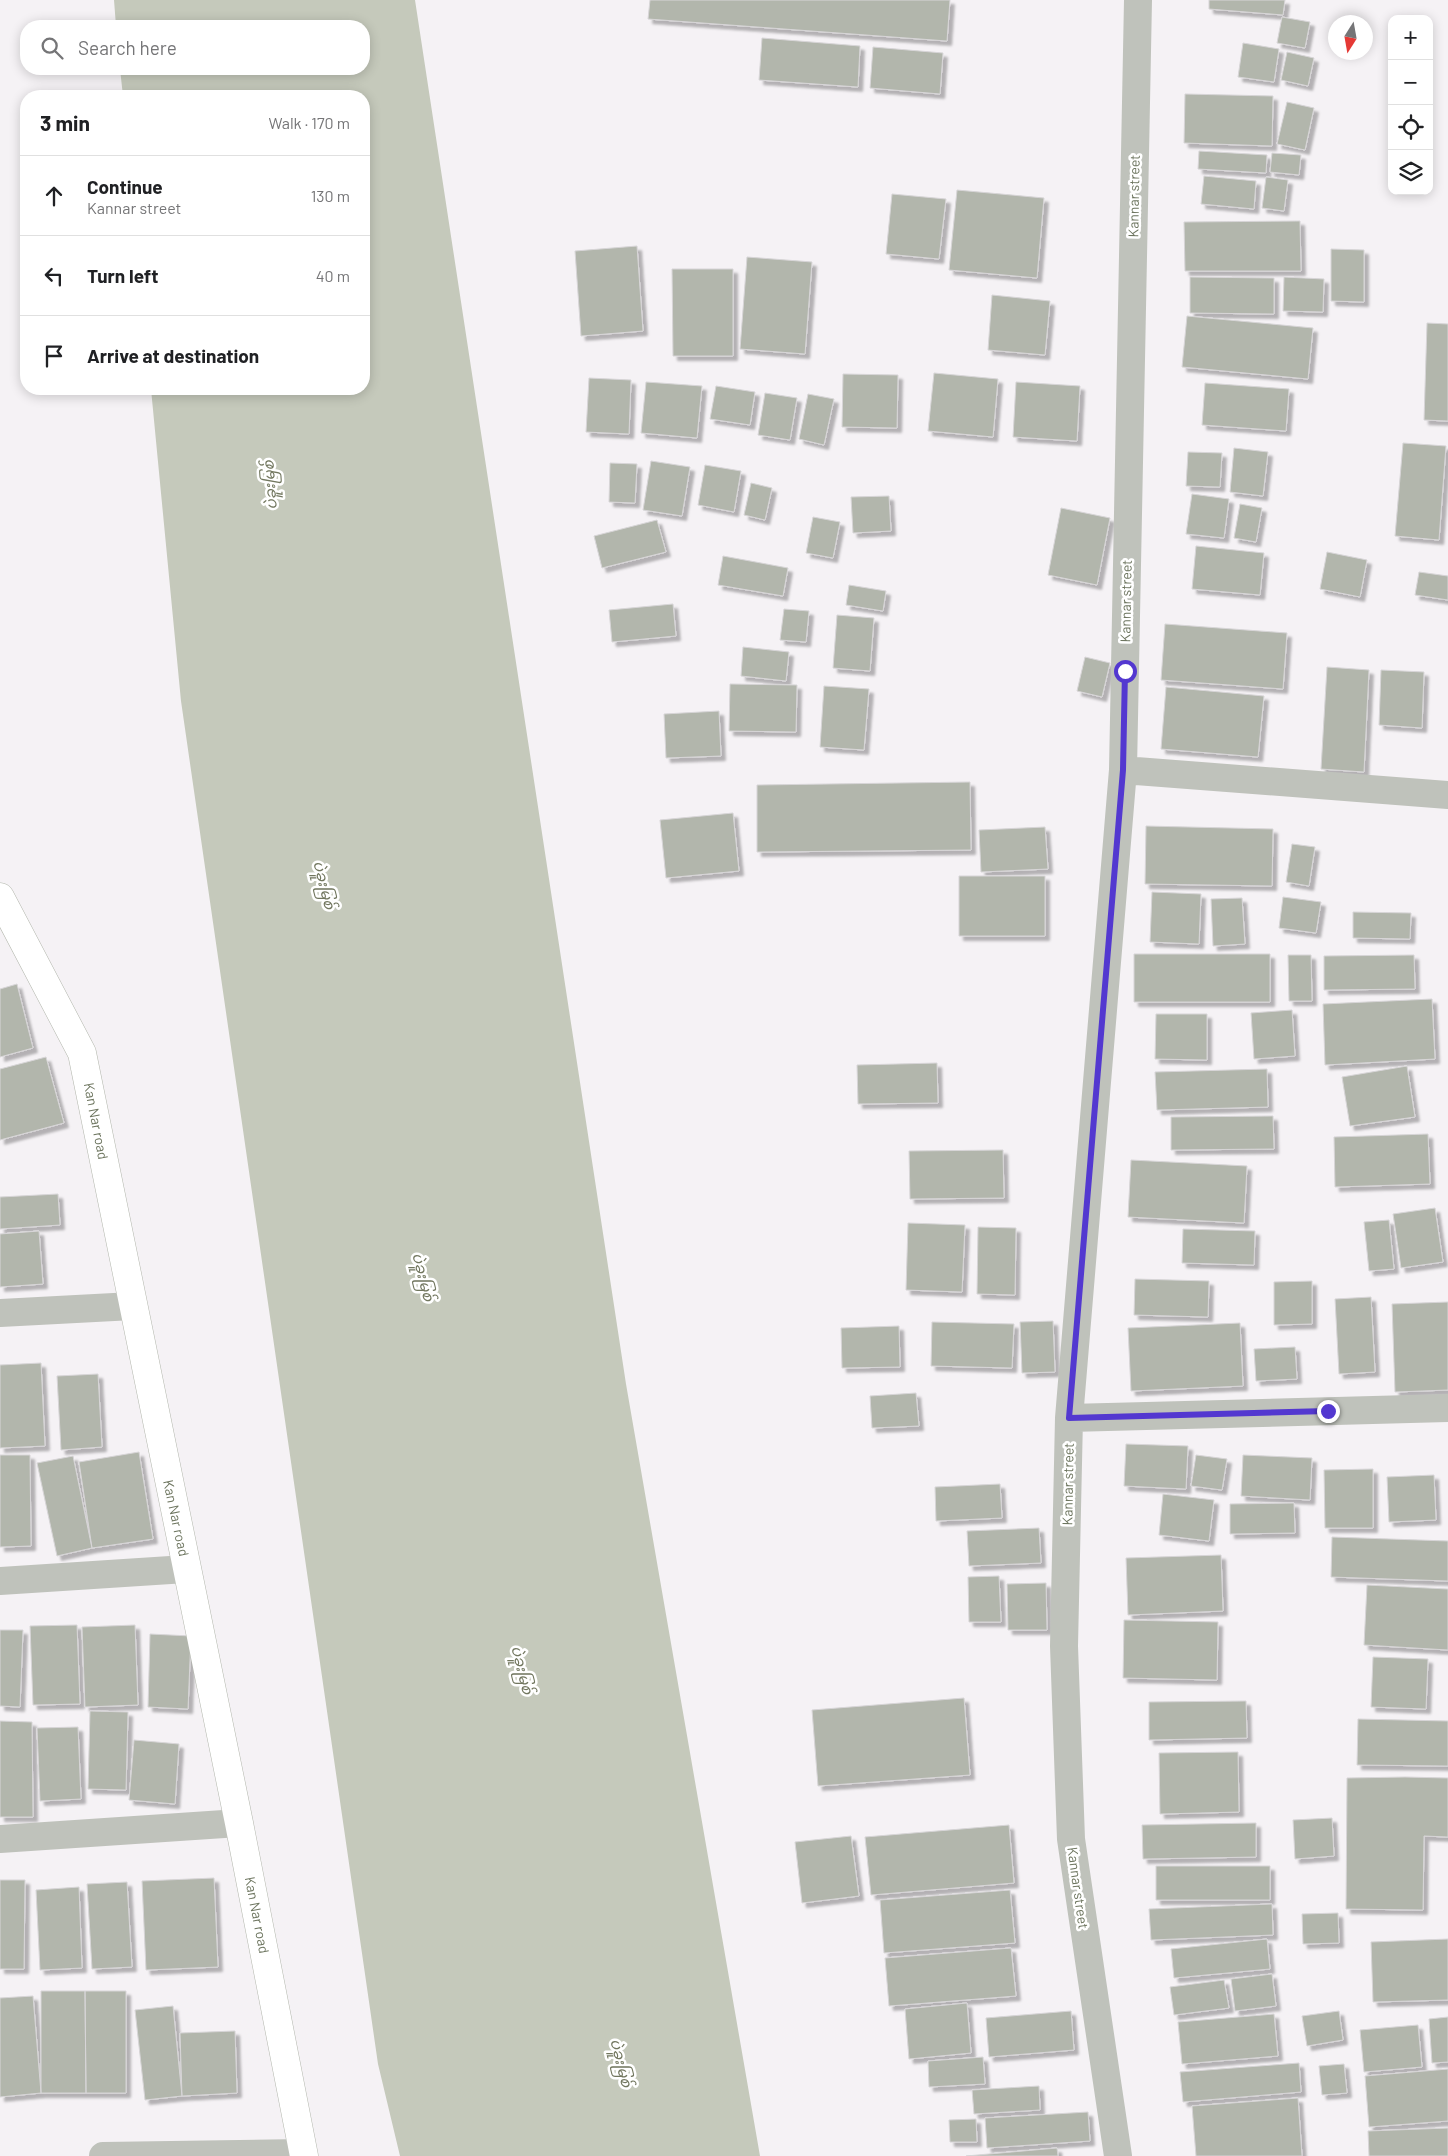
<!DOCTYPE html>
<html lang="en">
<head>
<meta charset="utf-8">
<style>
  body { margin:0; font-family:Barlow,"Noto Sans Myanmar",sans-serif; background:#f2f2f2; color:#202124 }
  .controls { position:absolute; right:15px; top:15px; display:grid; overflow:hidden; border-radius:10px; box-shadow:0 2px 12px #0003 }
  .controls button { width:45px; height:45px; display:grid; place-items:center; padding:0; border:0; border-bottom:1px solid #e0e0e0; background:#fff; color:#202124; font:25px sans-serif }
  .compass { position:absolute; left:1328px; top:15px; width:45px; height:45px; border-radius:50%; background:#fff; box-shadow:0 2px 12px #0003; rotate:191deg }
  .stop { position:absolute; width:15px; height:15px; margin:-11px; border:4px solid #5338d0; border-radius:50%; background:#fff }
  .stop.end { background:#5338d0; border-color:#fff; box-shadow:0 1px 5px #0008 }
  .list { margin:0; padding:0; list-style:none }
  h2 { display:flex; justify-content:space-between; align-items:center; height:65px; margin:0; padding:0 20px; font-size:21px }
  h2 small { font-size:16px; font-weight:400; color:#757577 }
  .list li { display:grid; grid-template-columns:32px 1fr auto; gap:15px; align-items:center; box-sizing:border-box; height:80px; padding:0 20px; border-top:1px solid #e0e0e0 }
  .list b { display:block; font-size:19px; white-space:nowrap }
  .list p { margin:0; font-size:16px; white-space:nowrap; color:#757577 }
  .list em { font-size:16px; font-style:normal; color:#757577 }
  .icon { flex:none; width:28px; height:28px; fill:none; stroke:currentColor; stroke-width:2; stroke-linecap:round; stroke-linejoin:round }
  .map { position:relative; flex:none; width:1448px; height:2156px; overflow:hidden }
  .search { position:absolute; background:#fff; box-shadow:0 2px 12px #0003; left:20px; top:20px; width:350px; height:55px; display:flex; align-items:center; gap:12px; box-sizing:border-box; padding:0 18px; border-radius:20px; color:#757577; font-size:19px }
  .panel { position:absolute; background:#fff; box-shadow:0 2px 12px #0003; left:20px; top:90px; width:350px; height:305px; border-radius:20px }
  .map>svg:first-child { display:block }
  .water { fill:#c5c9bb }
  .building { fill:#b2b6ac; stroke:#d7d5d7; filter:url(#shadow) }
  .lines { fill:none; stroke-linecap:round; stroke-linejoin:round }
  .secondary-casing { stroke:#b3b7ad; stroke-width:29 }
  .street { stroke:#bfc2bb; stroke-width:28 }
  .secondary { stroke:#fff; stroke-width:28 }
  .route { stroke:#5338d0; stroke-width:6 }
  .labels { text-anchor:middle; stroke-width:5; stroke-linejoin:round; paint-order:stroke }
  .street-label { font-size:14px; fill:#6d755f; stroke:#fff }
  .water-label { font-size:15px; font-style:italic; fill:#71765e; stroke:#fff }
</style>
</head>
<body>
<div class="map">
<svg width="1448" height="2156" viewBox="0 0 1448 2156">
  <defs>
    <filter id="shadow"><feDropShadow dx="4.5" dy="4.5" stdDeviation="1" flood-color="#0004"/></filter>
  </defs>
  <rect width="100%" height="100%" fill="#f5f2f5"/>
  <!-- water -->
  <path class="water" d="M114 0H415L626 1384 760 2156H400L378 2064 181 701 151 389H364V96H123L120 69H364V26H116Z"/>
  <!-- building -->
  <path class="building" d="M650 0H950L947 41 648 19Z
    M1209 0H1285L1283 15 1209 9Z
    M1282 17 1310 22 1305 48 1277 43Z
    M762 38 860 46 858 87 759 80Z
    M1243 43 1279 49 1274 82 1238 77Z
    M873 47 943 53 940 94 870 88Z
    M1287 52 1314 58 1308 86 1281 80Z
    M1185 94 1273 96 1272 146 1184 143Z
    M1287 102 1314 108 1305 150 1277 144Z
    M1199 151 1267 155 1266 173 1198 169Z
    M1272 153 1301 155 1299 175 1270 172Z
    M1204 176 1256 181 1254 209 1201 204Z
    M1266 177 1288 180 1284 211 1262 208Z
    M957 190 1044 198 1037 278 949 270Z
    M892 194 946 199 939 259 886 254Z
    M1300 221 1301 271H1185L1184 222Z
    M637 246 643 331 581 336 575 251Z
    M1331 249 1364 250V302L1331 301Z
    M747 257 812 262 805 354 740 349Z
    M672 269H733V356H673Z
    M1190 277 1274 278V314L1190 313Z
    M1284 277 1324 279 1323 312 1283 311Z
    M992 295 1050 301 1045 355 988 350Z
    M1187 316 1313 328 1308 379 1182 367Z
    M1427 323 1448 324V421L1424 420Z
    M934 373 998 379 993 437 928 431Z
    M843 374 898 375 897 428 842 427Z
    M589 378 631 380 629 434 586 432Z
    M646 382 702 386 697 438 641 433Z
    M1016 382 1080 386 1077 441 1013 437Z
    M1205 383 1289 389 1286 431 1202 425Z
    M716 386 755 392 750 425 710 419Z
    M765 393 797 398 790 440 758 435Z
    M808 394 834 399 824 445 799 439Z
    M1403 443 1446 446 1439 540 1395 536Z
    M1234 448 1268 452 1263 496 1230 492Z
    M1188 452 1222 453 1220 487 1186 486Z
    M651 461 690 467 682 516 643 510Z
    M610 463 637 464 635 503 609 502Z
    M705 465 741 471 734 512 698 505Z
    M751 483 772 488 765 520 744 515Z
    M1192 494 1229 499 1224 538 1186 534Z
    M889 496 891 531 853 533 851 497Z
    M1240 504 1262 508 1256 542 1234 538Z
    M1061 508 1110 518 1097 585 1048 575Z
    M813 517 840 522 833 558 806 553Z
    M657 520 666 552 602 568 594 536Z
    M1196 546 1264 553 1260 595 1192 589Z
    M1327 552 1367 560 1360 597 1320 589Z
    M723 556 788 568 783 596 718 585Z
    M1419 572 1448 576V600L1415 595Z
    M849 585 886 591 883 611 846 605Z
    M673 604 676 636 612 642 609 610Z
    M784 609 809 611 806 642 780 640Z
    M837 615 874 618 870 671 833 668Z
    M1165 624 1287 633 1283 689 1161 680Z
    M743 647 789 652 786 681 741 676Z
    M1085 657 1110 663 1102 697 1077 691Z
    M1327 667 1369 670 1364 772 1321 769Z
    M1381 670 1424 672 1422 728 1379 725Z
    M730 684 797 685 796 732 729 731Z
    M824 686 869 689 864 750 820 747Z
    M1166 687 1264 696 1258 757 1161 749Z
    M719 711 721 756 666 758 664 714Z
    M970 782 971 850 757 852V785Z
    M733 813 739 871 666 878 660 820Z
    M1146 826 1273 829 1272 886 1145 884Z
    M1045 827 1048 869 981 872 979 830Z
    M1292 844 1315 847 1309 886 1286 882Z
    M959 876H1045V936H959Z
    M1152 892 1201 894 1199 944 1150 942Z
    M1283 897 1321 902 1316 933 1279 928Z
    M1242 898 1245 944 1213 946 1211 899Z
    M1353 912 1411 913 1410 939 1353 938Z
    M1134 954H1270V1002H1134Z
    M1288 955H1311L1312 1001H1289Z
    M1414 955 1415 989 1324 990V956Z
    M17 984 33 1048 0 1057V989Z
    M1432 999 1435 1059 1325 1065 1323 1004Z
    M1292 1010 1295 1056 1254 1059 1251 1013Z
    M1156 1014H1207V1060L1155 1059Z
    M46 1057 64 1123 0 1140V1069Z
    M937 1063 938 1103 858 1104 857 1065Z
    M1407 1066 1415 1117 1350 1126 1342 1077Z
    M1267 1069 1268 1107 1157 1110 1155 1072Z
    M1273 1116 1274 1149 1171 1150V1117Z
    M1428 1134 1430 1184 1335 1187 1334 1137Z
    M1003 1150 1004 1198 910 1199 909 1151Z
    M1131 1160 1247 1166 1244 1223 1128 1217Z
    M58 1194 60 1225 0 1229V1197Z
    M1435 1208 1443 1262 1401 1268 1393 1214Z
    M1389 1220 1394 1269 1369 1271 1364 1222Z
    M908 1223 965 1225 962 1292 906 1290Z
    M978 1227 1016 1228 1015 1295 977 1294Z
    M1183 1229 1255 1231 1254 1265 1182 1263Z
    M39 1231 43 1284 0 1287V1234Z
    M1135 1279 1209 1281 1208 1317 1134 1315Z
    M1312 1281V1324L1274 1325V1282Z
    M1371 1297 1375 1372 1339 1374 1335 1299Z
    M1448 1302V1390L1395 1392 1392 1304Z
    M1053 1321 1055 1372 1022 1373 1020 1322Z
    M932 1322 1014 1324 1012 1368 931 1366Z
    M1240 1323 1243 1386 1131 1391 1128 1328Z
    M899 1326 900 1367 842 1368 841 1328Z
    M1295 1347 1297 1379 1256 1381 1254 1349Z
    M41 1363 45 1446 0 1448V1365Z
    M98 1374 102 1447 61 1450 57 1376Z
    M916 1393 919 1426 872 1428 870 1396Z
    M1126 1444 1188 1446 1186 1489 1124 1486Z
    M139 1452 153 1539 92 1548 79 1462Z
    M0 1455H30L31 1546 0 1547Z
    M1196 1455 1227 1459 1222 1490 1191 1486Z
    M1243 1455 1312 1458 1310 1500 1241 1496Z
    M73 1456 92 1548 57 1556 37 1463Z
    M1373 1469V1528H1325L1324 1470Z
    M1434 1475 1436 1520 1389 1522 1387 1477Z
    M1000 1484 1002 1518 936 1521 935 1487Z
    M1163 1494 1214 1500 1209 1541 1159 1535Z
    M1294 1503 1295 1533 1230 1534V1504Z
    M1039 1528 1041 1563 969 1566 967 1531Z
    M1332 1537 1448 1541V1581L1331 1577Z
    M1221 1555 1223 1611 1128 1615 1126 1558Z
    M999 1576 1001 1622H969L968 1577Z
    M1046 1583 1047 1630H1008L1007 1584Z
    M1367 1585 1448 1589V1650L1364 1645Z
    M1124 1620 1218 1622 1217 1680 1123 1678Z
    M77 1625 80 1704 33 1705 30 1626Z
    M135 1625 138 1705 85 1707 82 1627Z
    M0 1630H23L20 1707 0 1706Z
    M150 1634 191 1636 188 1709 148 1707Z
    M1373 1657 1428 1659 1426 1709 1371 1707Z
    M964 1698 970 1775 818 1786 812 1710Z
    M1246 1701 1247 1738 1149 1740V1702Z
    M90 1711 128 1712 126 1790 88 1789Z
    M1358 1719 1448 1721V1766L1357 1765Z
    M0 1721 32 1722 33 1817H0Z
    M78 1727 81 1799 40 1801 37 1728Z
    M134 1740 179 1744 175 1804 129 1800Z
    M1238 1752 1239 1812 1160 1814 1159 1753Z
    M1405 1777 1448 1778V1837L1424 1836 1423 1910 1346 1909 1347 1778Z
    M1332 1818 1334 1856 1295 1859 1293 1820Z
    M1256 1823V1857L1143 1859 1142 1825Z
    M1009 1825 1014 1883 871 1895 865 1837Z
    M851 1836 859 1896 802 1903 795 1842Z
    M1156 1866H1270V1900H1156Z
    M214 1878 218 1967 146 1970 142 1881Z
    M0 1880H25L24 1969H0Z
    M127 1882 132 1967 92 1969 87 1884Z
    M79 1887 82 1968 40 1970 36 1890Z
    M1010 1890 1015 1943 884 1953 880 1900Z
    M1272 1904 1273 1935 1151 1940 1149 1909Z
    M1338 1913 1339 1943 1303 1944 1302 1914Z
    M1267 1939 1270 1969 1174 1978 1171 1949Z
    M1448 1939V2000L1373 2002 1371 1942Z
    M1011 1948 1016 1996 889 2006 885 1958Z
    M1272 1974 1276 2006 1235 2011 1231 1979Z
    M1224 1980 1229 2008 1174 2015 1170 1987Z
    M41 1991H85L86 2093H41Z
    M85 1991H126V2093H86Z
    M33 1996 41 2093 0 2097V1998Z
    M967 2003 971 2053 909 2059 905 2009Z
    M173 2006 182 2096 145 2100 135 2010Z
    M1071 2011 1074 2050 989 2057 986 2018Z
    M1339 2011 1343 2040 1307 2046 1302 2016Z
    M1274 2014 1278 2056 1182 2064 1178 2022Z
    M1448 2017V2062L1432 2063 1429 2019Z
    M1418 2025 1422 2067 1364 2072 1360 2030Z
    M235 2031 237 2093 182 2096 180 2033Z
    M983 2057 985 2084 929 2087 928 2061Z
    M1299 2063 1301 2092 1183 2102 1180 2072Z
    M1344 2064 1347 2093 1322 2095 1319 2066Z
    M1448 2069V2121L1369 2127 1365 2076Z
    M1039 2086 1040 2110 974 2114 972 2090Z
    M1298 2098 1302 2156H1196L1192 2106Z
    M1088 2112 1090 2141 987 2148 985 2118Z
    M976 2119 977 2142H950L949 2120Z
    M1448 2128V2156H1369L1368 2131Z
    M1057 2148 1058 2156H966Z"/>
  <g class="lines">
    <!-- secondary casing -->
    <g class="secondary-casing">
      <path id="secondary" d="M0 897 82 1053 239 1823 304 2156"/>
    </g>
    <!-- street -->
    <path class="street" d="M1123 770 1448 795
      M0 1313 133 1306
      M1069 1418 1448 1408
      M0 1581 186 1569
      M0 1839 239 1823
      M103 2156 303 2153
      M1118 2156 1071 1839 1064 1646 1069 1418 1123 770 1138 0"/>
    <!-- secondary -->
    <use href="#secondary" class="secondary"/>
  </g>
  <g class="lines">
    <!-- route -->
    <path class="route" d="M1125 671 1123 770 1069 1418 1328 1411"/>
  </g>
  <g class="labels">
    <!-- street labels -->
    <g class="street-label">
      <text transform="translate(1134 196) rotate(-89)" y="5">Kannar street</text>
      <text transform="translate(1126 601) rotate(-89)" y="5">Kannar street</text>
      <text transform="translate(96 1121) rotate(79)" y="5">Kan Nar road</text>
      <text transform="translate(1068 1484) rotate(-89)" y="5">Kannar street</text>
      <text transform="translate(176 1518) rotate(78)" y="5">Kan Nar road</text>
      <text transform="translate(1078 1888) rotate(82)" y="5">Kannar street</text>
      <text transform="translate(257 1915) rotate(79)" y="5">Kan Nar road</text>
    </g>
    <!-- water labels -->
    <g class="water-label">
      <text transform="translate(270 485) rotate(-94)" y="5">ပဲခူးမြစ်</text>
      <text transform="translate(324 885) rotate(76)" y="5">ပဲခူးမြစ်</text>
      <text transform="translate(423 1277) rotate(76)" y="5">ပဲခူးမြစ်</text>
      <text transform="translate(522 1670) rotate(76)" y="5">ပဲခူးမြစ်</text>
      <text transform="translate(621 2063) rotate(76)" y="5">ပဲခူးမြစ်</text>
    </g>
  </g>
</svg>
<div class="controls">
<button>+</button>
<button>−</button>
<button><svg class="icon" aria-label="locate" viewBox="0 0 24 24"><circle cx="12" cy="12" r="6"/><path d="M12 2v4M12 18v4M2 12h4M18 12h4"/></svg></button>
<button><svg class="icon" aria-label="layers" viewBox="0 0 24 24"><path d="M12 4l9 5-9 5-9-5zM3 14l9 5 9-5"/></svg></button>
</div>
<svg class="compass" viewBox="-18 -18 36 36"><path d="M0-13l5 13h-10z" fill="#e53935"/><path d="M0 13l5-13h-10z" fill="#757577"/></svg>
<div class="stop" style="left:1125px;top:671px"></div>
<div class="stop end" style="left:1328px;top:1411px"></div>
<div class="search"><svg class="icon" aria-label="search" viewBox="0 0 24 24"><circle cx="10" cy="10" r="6"/><path d="M15 15l6 6"/></svg>Search here</div>
<section class="panel">
<h2>3 min<small>Walk · 170 m</small></h2>
<ul class="list">
<li><svg class="icon" aria-label="ahead" viewBox="0 0 24 24"><path d="M12 20V5M6 11l6-6 6 6"/></svg><div><b>Continue</b><p>Kannar street</p></div><em>130 m</em></li>
<li><svg class="icon" aria-label="left" viewBox="0 0 24 24"><path d="M17 20v-9H6M10 6l-5 5 5 5"/></svg><div><b>Turn left</b></div><em>40 m</em></li>
<li><svg class="icon" aria-label="arrive" viewBox="0 0 24 24"><path d="M6 21V4h12l-3 4 3 4H6"/></svg><div><b>Arrive at destination</b></div></li>
</ul>
</section>
</div>
</body>
</html>
